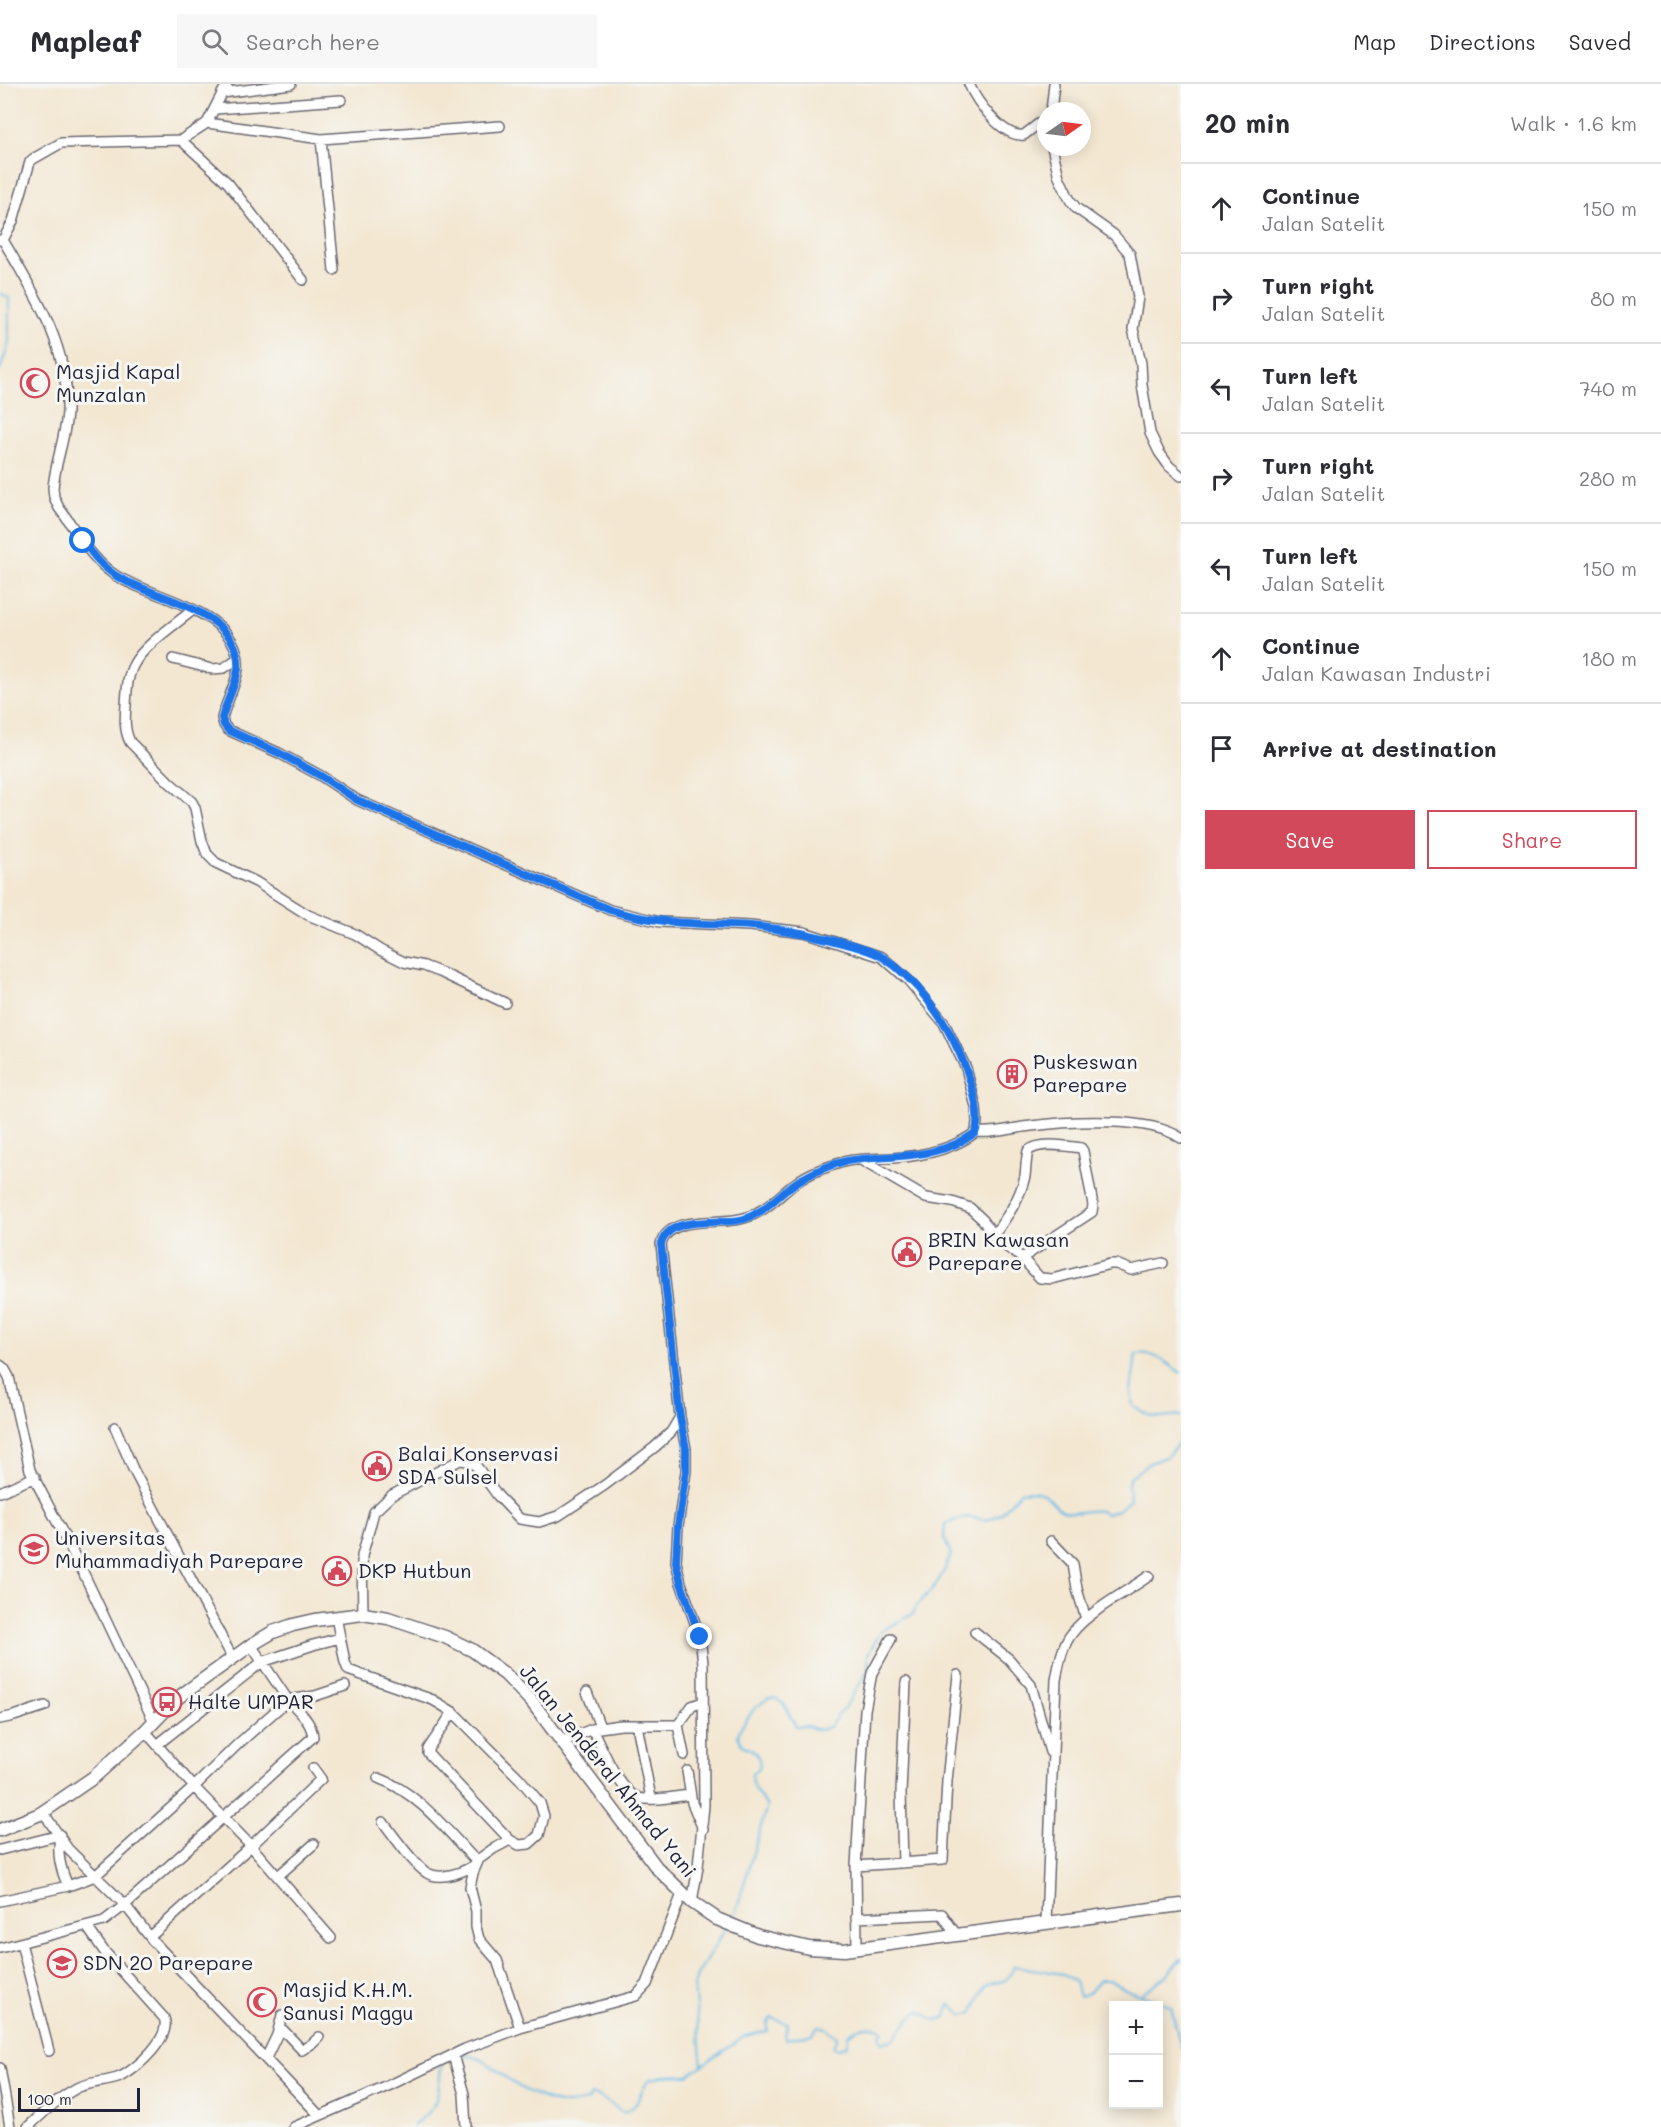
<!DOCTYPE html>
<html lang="en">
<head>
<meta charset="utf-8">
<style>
  body { margin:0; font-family:Mali,sans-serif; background:#f7f7f7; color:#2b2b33 }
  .controls { position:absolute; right:18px; bottom:18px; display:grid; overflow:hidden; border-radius:0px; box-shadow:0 3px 15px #0003 }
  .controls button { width:54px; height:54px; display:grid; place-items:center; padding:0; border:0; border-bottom:2px solid #e1e1e2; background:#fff; color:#2b2b33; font:30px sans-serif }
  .compass { position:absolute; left:1037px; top:18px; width:54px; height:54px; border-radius:50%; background:#fff; box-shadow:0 3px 15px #0003; rotate:76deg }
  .scale { position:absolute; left:18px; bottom:15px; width:122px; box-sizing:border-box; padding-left:6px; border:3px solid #22223b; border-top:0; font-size:16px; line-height:21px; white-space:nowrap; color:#22223b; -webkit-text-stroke:4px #f6f6f2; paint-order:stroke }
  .stop { position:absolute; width:18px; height:18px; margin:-14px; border:4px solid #1a73e8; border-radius:50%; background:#fff }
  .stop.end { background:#1a73e8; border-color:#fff; box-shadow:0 2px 6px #0008 }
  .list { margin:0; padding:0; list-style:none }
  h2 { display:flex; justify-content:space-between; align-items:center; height:78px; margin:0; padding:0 24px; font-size:26px }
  h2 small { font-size:20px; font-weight:400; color:#7c7c81 }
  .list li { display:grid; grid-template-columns:39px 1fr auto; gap:18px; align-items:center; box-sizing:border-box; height:90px; padding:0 24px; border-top:2px solid #e1e1e2 }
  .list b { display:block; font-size:22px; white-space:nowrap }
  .list p { margin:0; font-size:20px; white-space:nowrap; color:#7c7c81 }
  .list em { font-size:20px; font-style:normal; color:#7c7c81 }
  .actions { display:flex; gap:12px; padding:18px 24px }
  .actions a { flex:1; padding:14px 0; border:2px solid #d1495b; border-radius:0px; text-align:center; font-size:21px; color:#d1495b }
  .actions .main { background:#d1495b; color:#fff }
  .icon { flex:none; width:33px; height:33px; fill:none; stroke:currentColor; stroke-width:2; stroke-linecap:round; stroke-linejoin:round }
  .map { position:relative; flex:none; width:1181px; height:2043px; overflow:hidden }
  header { display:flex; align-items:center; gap:36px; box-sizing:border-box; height:84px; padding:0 30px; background:#fff; border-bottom:2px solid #e1e1e2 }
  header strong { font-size:28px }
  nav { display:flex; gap:33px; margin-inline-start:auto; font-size:21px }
  .search { width:420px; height:54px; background:#f7f7f7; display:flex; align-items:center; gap:15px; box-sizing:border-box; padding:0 21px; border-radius:0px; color:#7c7c81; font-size:22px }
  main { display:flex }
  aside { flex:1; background:#fff }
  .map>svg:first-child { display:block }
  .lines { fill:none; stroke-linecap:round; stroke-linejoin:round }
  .stream { stroke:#6abbe6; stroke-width:2 }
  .minor-casing { stroke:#6b6770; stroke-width:12 }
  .highway-casing { stroke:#6b6770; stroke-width:15 }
  .minor { stroke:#fff; stroke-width:9 }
  .highway { stroke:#fff; stroke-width:12 }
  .route { stroke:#1a73e8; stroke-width:8 }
  .labels { text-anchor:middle; stroke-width:6; stroke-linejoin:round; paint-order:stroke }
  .poi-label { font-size:20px; fill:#22223b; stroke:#f6f6f2; text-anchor:start }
  .street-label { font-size:20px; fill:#22223b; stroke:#f6f6f2 }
</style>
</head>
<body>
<header>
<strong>Mapleaf</strong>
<div class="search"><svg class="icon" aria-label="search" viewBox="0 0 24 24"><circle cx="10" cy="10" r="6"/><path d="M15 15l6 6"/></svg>Search here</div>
<nav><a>Map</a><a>Directions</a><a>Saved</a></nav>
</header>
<main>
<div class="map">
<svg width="1181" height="2043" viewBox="0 0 1181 2043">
  <rect width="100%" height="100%" fill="#f6f6f2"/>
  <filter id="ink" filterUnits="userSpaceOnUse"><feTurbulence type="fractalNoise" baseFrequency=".0167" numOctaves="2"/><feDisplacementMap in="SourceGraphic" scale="12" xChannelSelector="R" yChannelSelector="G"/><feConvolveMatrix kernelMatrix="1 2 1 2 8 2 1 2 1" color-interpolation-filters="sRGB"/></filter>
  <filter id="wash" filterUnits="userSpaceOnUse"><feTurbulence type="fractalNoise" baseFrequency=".008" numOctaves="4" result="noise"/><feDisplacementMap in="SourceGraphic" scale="24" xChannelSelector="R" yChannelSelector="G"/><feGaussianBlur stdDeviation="1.35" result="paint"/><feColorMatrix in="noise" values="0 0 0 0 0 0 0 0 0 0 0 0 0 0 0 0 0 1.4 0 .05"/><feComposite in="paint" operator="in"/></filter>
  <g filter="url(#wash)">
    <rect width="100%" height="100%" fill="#f3e7d2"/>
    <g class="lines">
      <!-- stream -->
      <path class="stream" d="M0 209 9 214V259L0 286
        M1181 1289C1167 1279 1153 1267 1136 1270L1131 1307 1133 1322C1141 1327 1151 1334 1161 1333 1168 1333 1174 1330 1181 1332
        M730 1837 736 1827 767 1722C759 1712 751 1703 752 1690L760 1682C759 1668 753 1666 742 1661L738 1652 740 1645 754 1625 768 1614H776L784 1620 796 1643 807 1642 819 1646 829 1643 850 1616 868 1586V1570L881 1547 913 1530C917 1519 922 1516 930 1508 939 1497 947 1483 951 1470L944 1454 945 1440 967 1433 986 1436 1001 1430 1020 1408C1056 1403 1046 1424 1069 1428 1082 1431 1095 1422 1106 1430L1116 1427 1130 1416 1128 1402 1130 1393 1150 1379 1167 1372 1181 1357
        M1141 1910 1167 1891 1181 1875
        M460 1971C486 1972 493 1985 512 1998 524 2007 555 2021 569 2020 575 2020 581 2018 588 2017L591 2011 600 2013 623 2028C640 2024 639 2009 648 1996L662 1992 688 1991 745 1952 767 1947V1941L771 1934 788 1939 785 1951 786 1955 813 1950 817 1943 826 1944 837 1953 833 1963 837 1965 847 1961 848 1951C859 1943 871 1939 883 1947L879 1953 883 1958 893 1956 909 1935 919 1927C932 1932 932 1940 946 1933L949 1920 964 1931 972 1929C976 1922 980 1910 985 1904 996 1892 1005 1907 1014 1882L1063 1890 1075 1898 1079 1912 1089 1909 1100 1896H1109L1129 1907 1163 1919 1171 1923 1181 1963
        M702 1982 694 1902 697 1891 726 1844
        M413 2043C418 2036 425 2033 430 2026 441 2013 438 1995 442 1980"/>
    </g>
  </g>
  <g filter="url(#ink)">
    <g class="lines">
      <!-- minor casing -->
      <g class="minor-casing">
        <path id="minor" d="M969 0C976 17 1003 54 1024 51L1046 34
          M222 9 291 0
          M215 25 341 16
          M1051 27 1054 0
          M207 39 227 0
          M321 55 334 186
          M181 56 207 39 321 55 500 42
          M1052 63 1059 93 1070 116 1076 124 1114 151 1130 170 1138 213 1133 245 1141 279 1142 301 1150 349 1159 368 1169 382 1181 392
          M0 156H3C34 209 69 262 67 327 66 353 55 378 53 404L54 413 59 424C77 447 92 478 118 493 156 515 243 528 238 585 236 601 226 618 222 634L224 641 228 646 279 669 321 692 357 716 610 826 660 838 750 842 804 848 882 873 908 896 944 939 966 984 976 1023 977 1037 976 1048C954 1065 921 1072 893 1074 877 1075 859 1074 843 1078 827 1083 810 1088 797 1098 779 1111 766 1128 744 1134 720 1142 670 1129 661 1160L680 1333 686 1365V1387L678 1442 676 1478 681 1499 700 1553 703 1579 704 1721 698 1783 692 1818
          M3 156 13 137 30 78 33 75 61 59 181 56 228 99 303 196
          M193 526C177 539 143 562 134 580 127 592 127 607 126 621 125 634 124 646 130 658L169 698 192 718 195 724 202 757 207 770 216 779 256 798 308 831 355 850 380 866 404 878 424 882 442 889 505 919
          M173 575 212 585 224 584 237 575
          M976 1048C994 1050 1012 1044 1031 1042 1069 1037 1149 1032 1181 1054
          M861 1076 926 1114 952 1118 970 1124 983 1136 997 1156 1022 1174 1040 1194 1052 1195 1110 1180H1116L1131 1186 1163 1179
          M993 1152C1007 1133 1020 1115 1025 1092 1026 1084 1026 1075 1028 1067 1039 1057 1067 1062 1081 1064L1083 1067 1093 1121 1092 1128 1022 1174
          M0 1281 4 1284 9 1293 30 1386 83 1488 154 1638
          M115 1343 133 1385 232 1573
          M0 1408 35 1393
          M1051 1457 1073 1480 1077 1505 1086 1535
          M363 1530 362 1472 374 1428 392 1411 460 1376 469 1377 477 1383 498 1412 520 1435 539 1438 558 1432 605 1401 655 1363 671 1348 680 1333
          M336 1533 345 1578 348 1586 433 1616 453 1628 520 1695 540 1719 544 1732 539 1751 529 1760 519 1761 510 1756 428 1669V1665L453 1628
          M975 1548 1009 1575 1031 1601 1050 1668
          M587 1608 600 1643
          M288 1616 315 1612 345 1602
          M0 1635 14 1632 45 1622
          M637 1641 651 1714
          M592 1645 621 1641H678
          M561 1658 592 1645C602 1663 619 1708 639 1714 654 1718 675 1712 691 1711
          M157 1661 262 1578 313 1561 340 1554
          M684 1671 678 1641 692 1622 703 1618
          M313 1684 321 1695 251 1762 331 1854
          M687 1687 692 1719 703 1745
          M378 1694C418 1708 448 1748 477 1778
          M43 1728 68 1765 125 1821 153 1857 319 2031
          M383 1738C395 1753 412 1779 427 1789 441 1797 465 1788 477 1779
          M510 1756 493 1765 479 1775 473 1789 470 1803 476 1827V1843L479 1855 497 1876 520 1944
          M0 1766 60 1751C57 1770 60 1784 68 1802
          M903 1779 901 1709 906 1598
          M856 1782 943 1776 947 1697 958 1591
          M278 1792 314 1760
          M0 1817 68 1802 95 1792 194 1703 145 1647
          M856 1834 942 1830 956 1850
          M1046 1838 1056 1596C1059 1580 1062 1561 1073 1548 1087 1529 1129 1506 1149 1492
          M150 1853 251 1762 194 1703 238 1660 288 1616 251 1561
          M21 1859 49 1967
          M0 1864 104 1837 125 1821 313 1653C312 1638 298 1626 288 1616
          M857 1864 856 1782 865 1626 872 1589 891 1555
          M277 1951 283 1946 302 1966 313 1959 319 1953
          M453 1971 464 2010 466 2043
          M266 1974 277 1951 282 1931
          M0 1984 10 2043
          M28 2043C43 2029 57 2015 75 2005 89 1997 105 1999 120 1993 136 1986 172 1953 164 1934L104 1867 87 1843
          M294 2043 388 2002 465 1965 520 1944 636 1912 647 1900 682 1810"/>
      </g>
      <!-- highway casing -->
      <g class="highway-casing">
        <path id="highway" d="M0 1746 40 1730 94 1693 145 1647 176 1615 251 1561 273 1548 293 1541 315 1536 363 1530 388 1534 445 1553 472 1566 506 1591 532 1618 657 1784 692 1818 717 1835 758 1852 809 1864 844 1866 1181 1821"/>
      </g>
      <!-- minor -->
      <use href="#minor" class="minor"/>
      <!-- highway -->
      <use href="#highway" class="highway"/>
    </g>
  </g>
  <g class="lines" filter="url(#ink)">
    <!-- route -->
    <path class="route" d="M83 457C93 471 103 484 118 493 155 515 243 527 238 585 236 601 226 618 222 634L224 641 228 646 279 669 321 692 357 716 610 826C661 841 699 839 751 842 786 845 820 852 854 862 863 865 875 868 884 874 917 896 944 934 960 970 968 988 983 1030 975 1049 937 1077 890 1070 847 1077 831 1080 814 1088 800 1096 780 1108 767 1128 744 1135 720 1142 670 1129 661 1160L680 1333 686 1365V1387L678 1442 676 1478 681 1499 700 1553"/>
  </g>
  <!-- icons -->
  <defs>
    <g id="mosque-ring" transform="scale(1.5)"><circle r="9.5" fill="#f6f6f2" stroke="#d1495b" stroke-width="1.5"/><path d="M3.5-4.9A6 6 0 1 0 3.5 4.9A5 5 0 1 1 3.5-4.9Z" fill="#d1495b"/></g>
    <g id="building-ring" transform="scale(1.5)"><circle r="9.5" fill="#f6f6f2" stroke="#d1495b" stroke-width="1.5"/><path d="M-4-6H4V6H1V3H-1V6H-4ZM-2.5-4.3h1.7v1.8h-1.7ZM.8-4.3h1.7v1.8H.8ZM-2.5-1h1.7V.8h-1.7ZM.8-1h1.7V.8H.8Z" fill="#d1495b"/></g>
    <g id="civic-ring" transform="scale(1.5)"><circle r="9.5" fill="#f6f6f2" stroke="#d1495b" stroke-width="1.5"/><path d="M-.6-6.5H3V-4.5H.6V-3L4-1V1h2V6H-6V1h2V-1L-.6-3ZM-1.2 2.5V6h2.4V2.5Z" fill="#d1495b"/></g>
    <g id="university-ring" transform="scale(1.5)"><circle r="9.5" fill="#f6f6f2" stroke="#d1495b" stroke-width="1.5"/><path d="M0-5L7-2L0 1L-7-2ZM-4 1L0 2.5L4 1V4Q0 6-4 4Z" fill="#d1495b"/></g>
    <g id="bus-ring" transform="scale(1.5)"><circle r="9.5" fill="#f6f6f2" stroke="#d1495b" stroke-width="1.5"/><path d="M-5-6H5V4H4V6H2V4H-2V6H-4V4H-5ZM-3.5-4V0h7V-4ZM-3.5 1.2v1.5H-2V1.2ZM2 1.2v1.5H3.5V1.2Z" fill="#d1495b"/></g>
    <g id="school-ring" transform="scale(1.5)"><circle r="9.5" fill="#f6f6f2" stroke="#d1495b" stroke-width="1.5"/><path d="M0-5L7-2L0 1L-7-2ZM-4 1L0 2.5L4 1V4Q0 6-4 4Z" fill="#d1495b"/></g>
  </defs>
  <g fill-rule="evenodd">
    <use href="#mosque-ring" x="35" y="299"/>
    <use href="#building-ring" x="1012" y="990"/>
    <use href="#civic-ring" x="907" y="1168"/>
    <use href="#civic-ring" x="377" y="1382"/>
    <use href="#university-ring" x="34" y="1465"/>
    <use href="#civic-ring" x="337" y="1487"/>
    <use href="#bus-ring" x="167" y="1618"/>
    <use href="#school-ring" x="62" y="1879"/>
    <use href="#mosque-ring" x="262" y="1918"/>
  </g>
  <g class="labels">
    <!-- poi labels -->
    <g class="poi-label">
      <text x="56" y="295">Masjid Kapal<tspan x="56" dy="23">Munzalan</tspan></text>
      <text x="1033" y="985">Puskeswan<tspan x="1033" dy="23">Parepare</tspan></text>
      <text x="928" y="1163">BRIN Kawasan<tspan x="928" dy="23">Parepare</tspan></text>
      <text x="398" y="1377">Balai Konservasi<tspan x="398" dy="23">SDA Sulsel</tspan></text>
      <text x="55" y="1461">Universitas<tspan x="55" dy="23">Muhammadiyah Parepare</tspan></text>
      <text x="358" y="1494">DKP Hutbun</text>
      <text x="188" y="1625">Halte UMPAR</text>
      <text x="83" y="1886">SDN 20 Parepare</text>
      <text x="283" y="1913">Masjid K.H.M.<tspan x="283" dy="23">Sanusi Maggu</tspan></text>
    </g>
    <!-- street labels -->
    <g class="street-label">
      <text transform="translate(608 1687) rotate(51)" y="7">Jalan Jenderal Ahmad Yani</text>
    </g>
  </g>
</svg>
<div class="controls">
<button>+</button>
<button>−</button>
</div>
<svg class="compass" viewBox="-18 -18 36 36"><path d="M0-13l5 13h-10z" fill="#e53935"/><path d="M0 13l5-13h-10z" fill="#7c7c81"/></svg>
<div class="scale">100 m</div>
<div class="stop" style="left:83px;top:457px"></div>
<div class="stop end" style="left:700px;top:1553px"></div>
</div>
<aside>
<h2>20 min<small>Walk · 1.6 km</small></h2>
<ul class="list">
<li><svg class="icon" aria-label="ahead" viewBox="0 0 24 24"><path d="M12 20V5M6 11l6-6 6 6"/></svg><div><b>Continue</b><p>Jalan Satelit</p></div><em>150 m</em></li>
<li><svg class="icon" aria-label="right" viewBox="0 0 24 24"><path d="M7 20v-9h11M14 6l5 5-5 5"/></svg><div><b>Turn right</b><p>Jalan Satelit</p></div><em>80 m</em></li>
<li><svg class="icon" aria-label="left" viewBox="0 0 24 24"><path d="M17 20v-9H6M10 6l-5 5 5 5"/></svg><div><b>Turn left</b><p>Jalan Satelit</p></div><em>740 m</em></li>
<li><svg class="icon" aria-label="right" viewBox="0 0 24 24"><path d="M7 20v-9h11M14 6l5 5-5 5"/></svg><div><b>Turn right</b><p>Jalan Satelit</p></div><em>280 m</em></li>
<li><svg class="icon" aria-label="left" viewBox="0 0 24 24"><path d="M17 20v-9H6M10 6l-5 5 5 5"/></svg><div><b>Turn left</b><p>Jalan Satelit</p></div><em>150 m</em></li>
<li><svg class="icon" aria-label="ahead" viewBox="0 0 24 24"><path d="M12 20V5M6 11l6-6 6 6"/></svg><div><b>Continue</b><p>Jalan Kawasan Industri</p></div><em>180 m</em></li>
<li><svg class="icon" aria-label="arrive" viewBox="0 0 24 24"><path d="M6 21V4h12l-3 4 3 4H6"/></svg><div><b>Arrive at destination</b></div></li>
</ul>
<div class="actions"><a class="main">Save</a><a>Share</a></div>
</aside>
</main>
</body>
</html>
